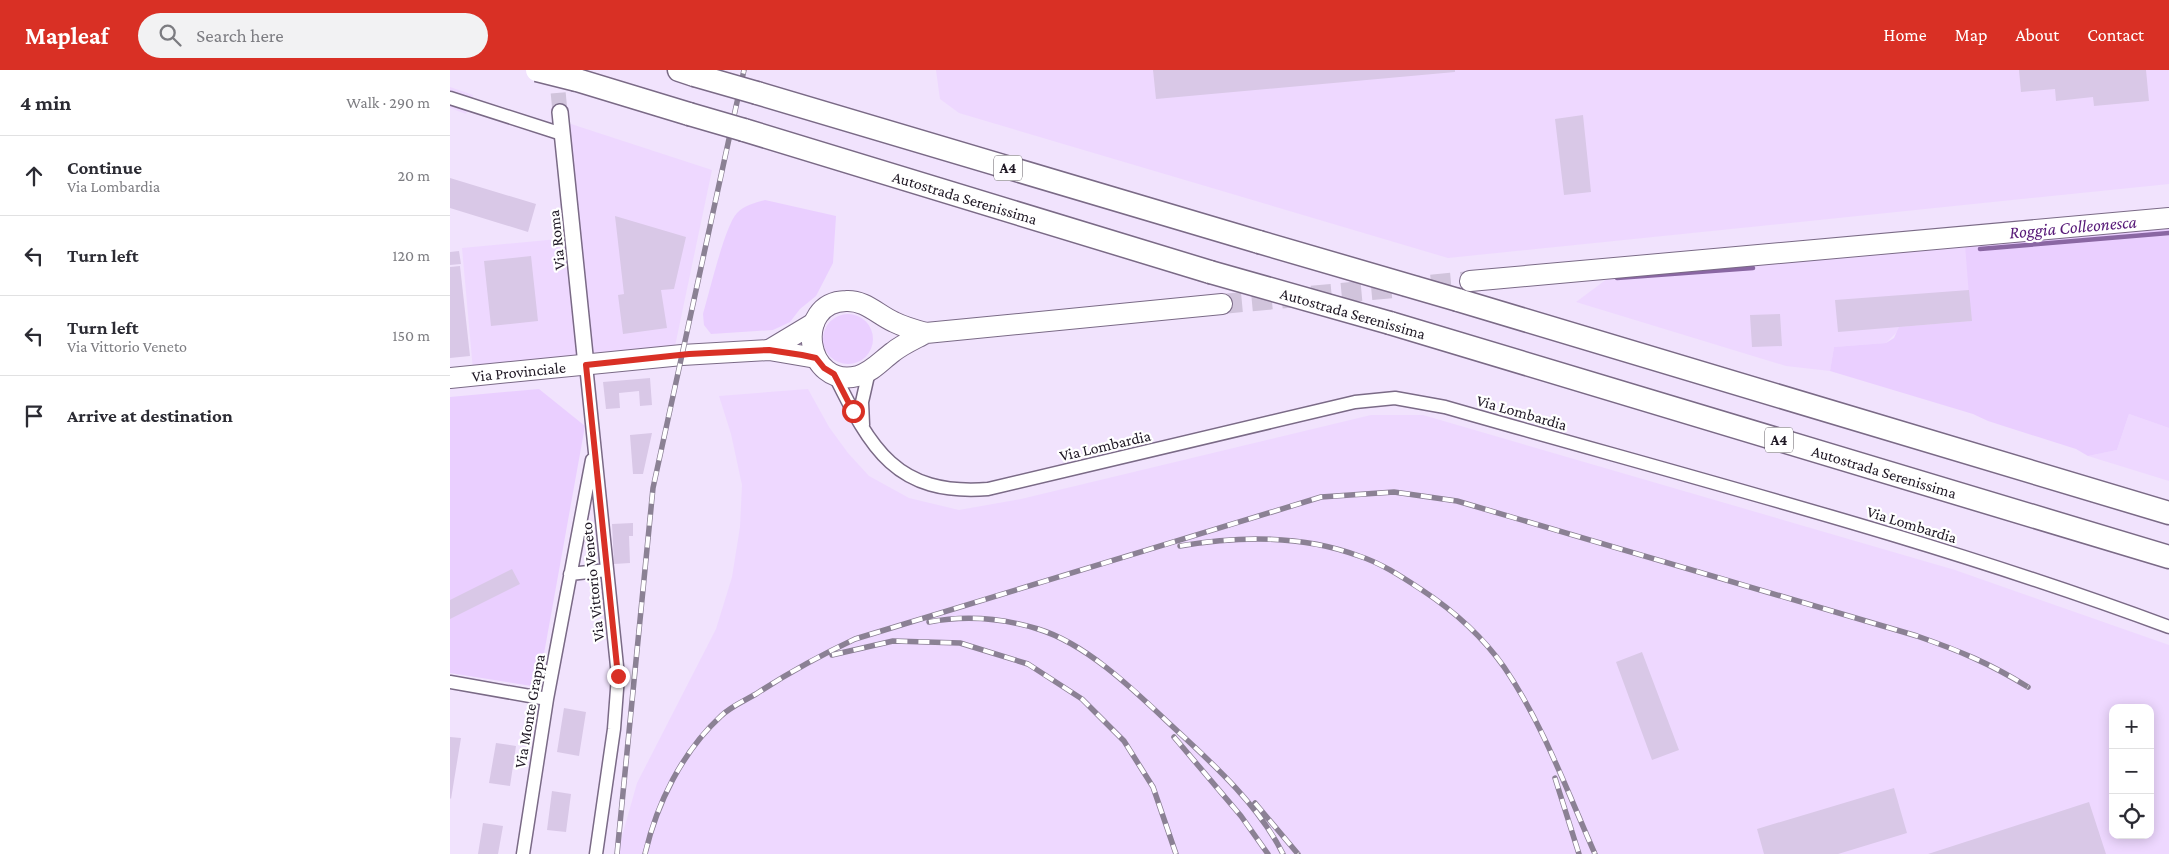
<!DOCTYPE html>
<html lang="en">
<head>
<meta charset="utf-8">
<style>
  body { margin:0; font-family:"Crimson Pro",serif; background:#f2f2f3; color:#2b2b33 }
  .controls { position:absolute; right:15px; bottom:15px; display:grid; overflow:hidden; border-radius:10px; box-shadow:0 2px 12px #0003 }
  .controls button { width:45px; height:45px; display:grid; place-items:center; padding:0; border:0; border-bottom:1px solid #e1e1e2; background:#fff; color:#2b2b33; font:25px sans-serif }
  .stop { position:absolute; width:15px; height:15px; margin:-11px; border:4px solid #d93025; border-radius:50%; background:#fff }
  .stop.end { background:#d93025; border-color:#fff; box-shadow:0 1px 5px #0008 }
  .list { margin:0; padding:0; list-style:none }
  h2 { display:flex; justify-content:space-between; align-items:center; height:65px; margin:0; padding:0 20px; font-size:21px }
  h2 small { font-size:16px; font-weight:400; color:#7c7c81 }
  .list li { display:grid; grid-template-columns:32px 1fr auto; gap:15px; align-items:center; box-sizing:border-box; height:80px; padding:0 20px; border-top:1px solid #e1e1e2 }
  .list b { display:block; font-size:19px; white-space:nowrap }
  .list p { margin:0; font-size:16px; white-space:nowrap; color:#7c7c81 }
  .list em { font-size:16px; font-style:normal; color:#7c7c81 }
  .icon { flex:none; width:28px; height:28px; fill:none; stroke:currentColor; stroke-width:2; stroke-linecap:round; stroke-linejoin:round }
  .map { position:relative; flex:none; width:1719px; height:784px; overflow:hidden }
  header { display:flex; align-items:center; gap:30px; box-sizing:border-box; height:70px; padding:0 25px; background:#d93025; color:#fff }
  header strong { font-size:24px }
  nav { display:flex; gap:28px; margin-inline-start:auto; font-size:18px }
  .search { width:350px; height:45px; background:#f2f2f3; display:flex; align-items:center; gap:12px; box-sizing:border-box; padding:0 18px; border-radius:28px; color:#7c7c81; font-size:19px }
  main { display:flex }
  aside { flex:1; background:#fff }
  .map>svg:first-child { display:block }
  .built { fill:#eed8ff; fill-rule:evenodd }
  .green { fill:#eacfff }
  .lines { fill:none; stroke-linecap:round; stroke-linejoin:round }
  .stream { stroke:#8a67a3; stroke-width:4.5 }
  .building { fill:#d9c8e7 }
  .tertiary-tunnel { stroke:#d1c4dc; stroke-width:15; stroke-dasharray:15 8; stroke-linecap:butt }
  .primary-tunnel { stroke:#d1c4dc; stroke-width:20; stroke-dasharray:20 10; stroke-linecap:butt }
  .minor-casing { stroke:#7a6a86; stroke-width:15 }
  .tertiary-casing { stroke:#7a6a86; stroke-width:18 }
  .primary-casing { stroke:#7a6a86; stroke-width:22 }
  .motorway-casing { stroke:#7a6a86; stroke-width:25 }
  .minor { stroke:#fff; stroke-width:12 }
  .tertiary { stroke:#fff; stroke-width:15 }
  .primary { stroke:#fff; stroke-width:20 }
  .motorway { stroke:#fff; stroke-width:22 }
  .rail-casing { stroke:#8b8194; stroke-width:5.5 }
  .rail { stroke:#fff; stroke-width:4; stroke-dasharray:11; stroke-linecap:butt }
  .motorway-bridge-casing { stroke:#7a6a86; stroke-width:25; stroke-linecap:butt }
  .motorway-bridge { stroke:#fff; stroke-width:22 }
  .route { stroke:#d93025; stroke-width:6 }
  .labels { text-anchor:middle; stroke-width:4.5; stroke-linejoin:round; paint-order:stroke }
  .shield { fill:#fff; stroke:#625d65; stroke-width:1 }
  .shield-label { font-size:15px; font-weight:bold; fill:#1e1723 }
  .street-label { font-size:16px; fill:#1e1723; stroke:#fff }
  .water-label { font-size:18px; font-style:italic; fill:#571978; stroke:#fff }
</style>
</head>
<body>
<header>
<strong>Mapleaf</strong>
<div class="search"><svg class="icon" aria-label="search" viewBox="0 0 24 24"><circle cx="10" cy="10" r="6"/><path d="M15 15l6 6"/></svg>Search here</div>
<nav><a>Home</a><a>Map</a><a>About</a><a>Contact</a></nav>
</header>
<main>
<aside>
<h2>4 min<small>Walk · 290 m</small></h2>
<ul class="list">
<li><svg class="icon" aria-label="ahead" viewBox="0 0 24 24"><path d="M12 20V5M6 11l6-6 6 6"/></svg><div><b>Continue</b><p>Via Lombardia</p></div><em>20 m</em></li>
<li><svg class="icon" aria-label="left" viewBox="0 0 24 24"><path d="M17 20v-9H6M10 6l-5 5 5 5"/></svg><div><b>Turn left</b></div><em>120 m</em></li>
<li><svg class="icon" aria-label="left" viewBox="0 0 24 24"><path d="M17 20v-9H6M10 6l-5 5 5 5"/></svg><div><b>Turn left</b><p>Via Vittorio Veneto</p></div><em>150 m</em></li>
<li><svg class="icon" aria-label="arrive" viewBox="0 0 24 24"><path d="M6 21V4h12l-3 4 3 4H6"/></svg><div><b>Arrive at destination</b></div></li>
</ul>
</aside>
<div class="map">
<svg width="1719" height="784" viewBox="0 0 1719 784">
  <rect width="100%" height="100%" fill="#f1e3fd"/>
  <!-- built -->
  <path class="built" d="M486 0H1719V114L998 188 509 43 490 29Z
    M0 17 23 25 16 44 0 38Z
    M118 53 262 100 224 281 140 290Z
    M119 168 131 291 23 300 12 178Z
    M1515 170 1522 251 1447 262 1436 273 1384 277 1380 301 1336 296 1126 232 1165 203Z
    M358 319 379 357 398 383 419 406 459 428 509 440 571 429 921 345H973L1505 500 1719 575V784H167L187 713 266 559 282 507 290 457 292 415 281 364 269 326ZM1663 638H1700V765H1663Z
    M1679 344 1719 358V411L1638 386 1667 380Z"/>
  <!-- green -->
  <path class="green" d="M315 130 386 146 383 193 366 226 350 239 340 252 323 260 261 264 254 255 253 244C259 224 275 155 287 143 295 135 305 133 315 130Z
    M1719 158V358L1679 344 1667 380 1638 386 1626 379 1538 351 1523 344 1380 301 1384 277 1436 273 1444 268 1449 257 1521 251 1515 175Z
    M373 269a25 25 0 1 1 50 0a25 25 0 1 1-50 0Z
    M89 319 135 356 88 617 0 603V327Z"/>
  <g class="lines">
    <!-- stream -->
    <path class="stream" d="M1530 179 1719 163
      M1167 208 1303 198"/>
  </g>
  <!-- building -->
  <path class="building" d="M703 0H1005V2L706 29Z
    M1569 0H1696L1699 31 1644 36 1643 27 1606 31 1605 19 1571 22Z
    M1133 45 1141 122 1114 125 1105 49Z
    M0 108 86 134 78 162 0 138Z
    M165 146 236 167 224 219 211 220 217 258 173 264 168 225 174 224Z
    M9 181 11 194 0 195V182Z
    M81 186 88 251 41 256 34 191Z
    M10 196 20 286 0 288V197Z
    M1519 220 1522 251 1388 262 1385 230Z
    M1330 244 1332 276 1302 277 1300 245Z
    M200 308 202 335 190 336 189 321 169 323 170 338 156 339 153 312Z
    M202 363 193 404H183L180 365Z
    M183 453V466H179L180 493 164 494 162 454Z
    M62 499 70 514 0 549V530Z
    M1192 582 1229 680 1202 690 1166 592Z
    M114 638 136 642 129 686 107 682Z
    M0 667 11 668 1 729 0 728Z
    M46 673 66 676 60 716 39 713Z
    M1444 718 1457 763 1388 784H1314L1307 759Z
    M102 721 121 724 116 762 97 760Z
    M1639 732 1656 784H1478Z
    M33 753 53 756 48 784H28Z"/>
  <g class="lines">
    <!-- tertiary-tunnel -->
    <path class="tertiary-tunnel" d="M106 0 110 42"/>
    <!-- primary-tunnel -->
    <path class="primary-tunnel" d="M772 234 1020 211"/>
    <!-- minor casing -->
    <g class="minor-casing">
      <path id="minor" d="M0 28 112 64
        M136 295 168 606 164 659 146 784
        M384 304C421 379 446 426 538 419L905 332 945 328 995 337C1238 407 1483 469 1719 557
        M413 355 412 332 419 301
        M120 504 157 500
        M0 612 97 629
        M73 784 97 629 142 390"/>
    </g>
    <!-- tertiary casing -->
    <g class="tertiary-casing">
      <path id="tertiary" d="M110 42 136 295"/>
    </g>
    <!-- primary casing -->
    <g class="primary-casing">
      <g id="primary">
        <path d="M1020 211 1719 148"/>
        <path d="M476 263C465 269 453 274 443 282 432 290 422 302 408 306 355 320 343 232 396 231 415 230 427 244 444 252 454 257 465 260 476 263L772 234"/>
        <path d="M319 280 364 253"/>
        <path id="s1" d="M0 308 232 285 319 280 366 288"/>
      </g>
    </g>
    <!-- motorway casing -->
    <g class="motorway-casing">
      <g id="motorway">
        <path d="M229 0 244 5"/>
        <path d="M127 10 239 44"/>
        <path d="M307 23 809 172"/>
        <path id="s2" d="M294 60 760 202"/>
        <path d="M1008 230 1719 443"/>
        <path id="s3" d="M940 253 1719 487"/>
      </g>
    </g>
    <!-- minor -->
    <use href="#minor" class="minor"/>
    <!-- tertiary -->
    <use href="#tertiary" class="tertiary"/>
    <!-- primary -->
    <use href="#primary" class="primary"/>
    <!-- motorway -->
    <use href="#motorway" class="motorway"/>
    <!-- rail casing -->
    <g class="rail-casing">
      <path id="rail" d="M730 476C788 466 853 465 909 486 931 493 952 507 972 520 1004 541 1032 566 1054 597 1093 654 1117 721 1145 784
        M479 552C516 545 552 548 588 559 637 574 685 621 722 656 762 693 808 734 833 784
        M382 585 443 571 510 573 578 594 632 629 674 671 703 717 726 784
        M724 667 791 746 818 784
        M1105 708 1129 784
        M805 733 848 784
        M167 784 203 418 294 0
        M195 784C207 733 232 682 271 646 280 637 294 631 306 624 338 603 371 585 405 569L871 427 944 422 1007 431 1467 566C1510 581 1539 593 1578 617"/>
    </g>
    <!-- rail -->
    <use href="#rail" class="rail"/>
    <!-- motorway-bridge casing -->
    <g class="motorway-bridge-casing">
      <path id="motorway-bridge" d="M87 0 127 10
        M244 5 307 23
        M239 44 294 60
        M809 172 1008 230
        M760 202 940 253"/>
    </g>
    <!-- motorway-bridge -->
    <use href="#motorway-bridge" class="motorway-bridge"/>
  </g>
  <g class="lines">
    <!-- route -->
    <path class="route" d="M168 606 136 295 239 284 319 280 352 285 366 288 374 298 384 304 403 341"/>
  </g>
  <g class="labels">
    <!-- shield labels -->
    <g class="shield">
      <rect x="544" y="85.5" width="28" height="25" rx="4"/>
      <rect x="1315" y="357.5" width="28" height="25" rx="4"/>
    </g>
    <g class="shield-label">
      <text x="558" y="103">A4</text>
      <text x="1329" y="375">A4</text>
    </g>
    <!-- street labels -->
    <g class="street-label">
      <text dy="6" stroke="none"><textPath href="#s2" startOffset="231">Autostrada Serenissima</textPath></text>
      <text transform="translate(106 170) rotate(-96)" y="6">Via Roma</text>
      <text transform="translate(903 243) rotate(16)" y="6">Autostrada Serenissima</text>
      <text dy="6" stroke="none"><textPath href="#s1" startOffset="69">Via Provinciale</textPath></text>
      <text transform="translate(1072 342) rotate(16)" y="6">Via Lombardia</text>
      <text transform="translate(655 375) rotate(-13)" y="6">Via Lombardia</text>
      <text dy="6" stroke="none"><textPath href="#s3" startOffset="516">Autostrada Serenissima</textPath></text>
      <text transform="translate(1462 454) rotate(17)" y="6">Via Lombardia</text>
      <text transform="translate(142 512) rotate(-96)" y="6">Via Vittorio Veneto</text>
      <text transform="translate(79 641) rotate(-80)" y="6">Via Monte Grappa</text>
    </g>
    <!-- water labels -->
    <g class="water-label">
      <text transform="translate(1623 157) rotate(-5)" y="6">Roggia Colleonesca</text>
    </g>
  </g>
</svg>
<div class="controls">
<button>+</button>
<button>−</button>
<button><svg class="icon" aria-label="locate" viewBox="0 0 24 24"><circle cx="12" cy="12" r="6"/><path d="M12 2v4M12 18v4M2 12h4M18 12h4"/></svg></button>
</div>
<div class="stop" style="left:403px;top:341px"></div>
<div class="stop end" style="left:168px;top:606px"></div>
</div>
</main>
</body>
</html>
